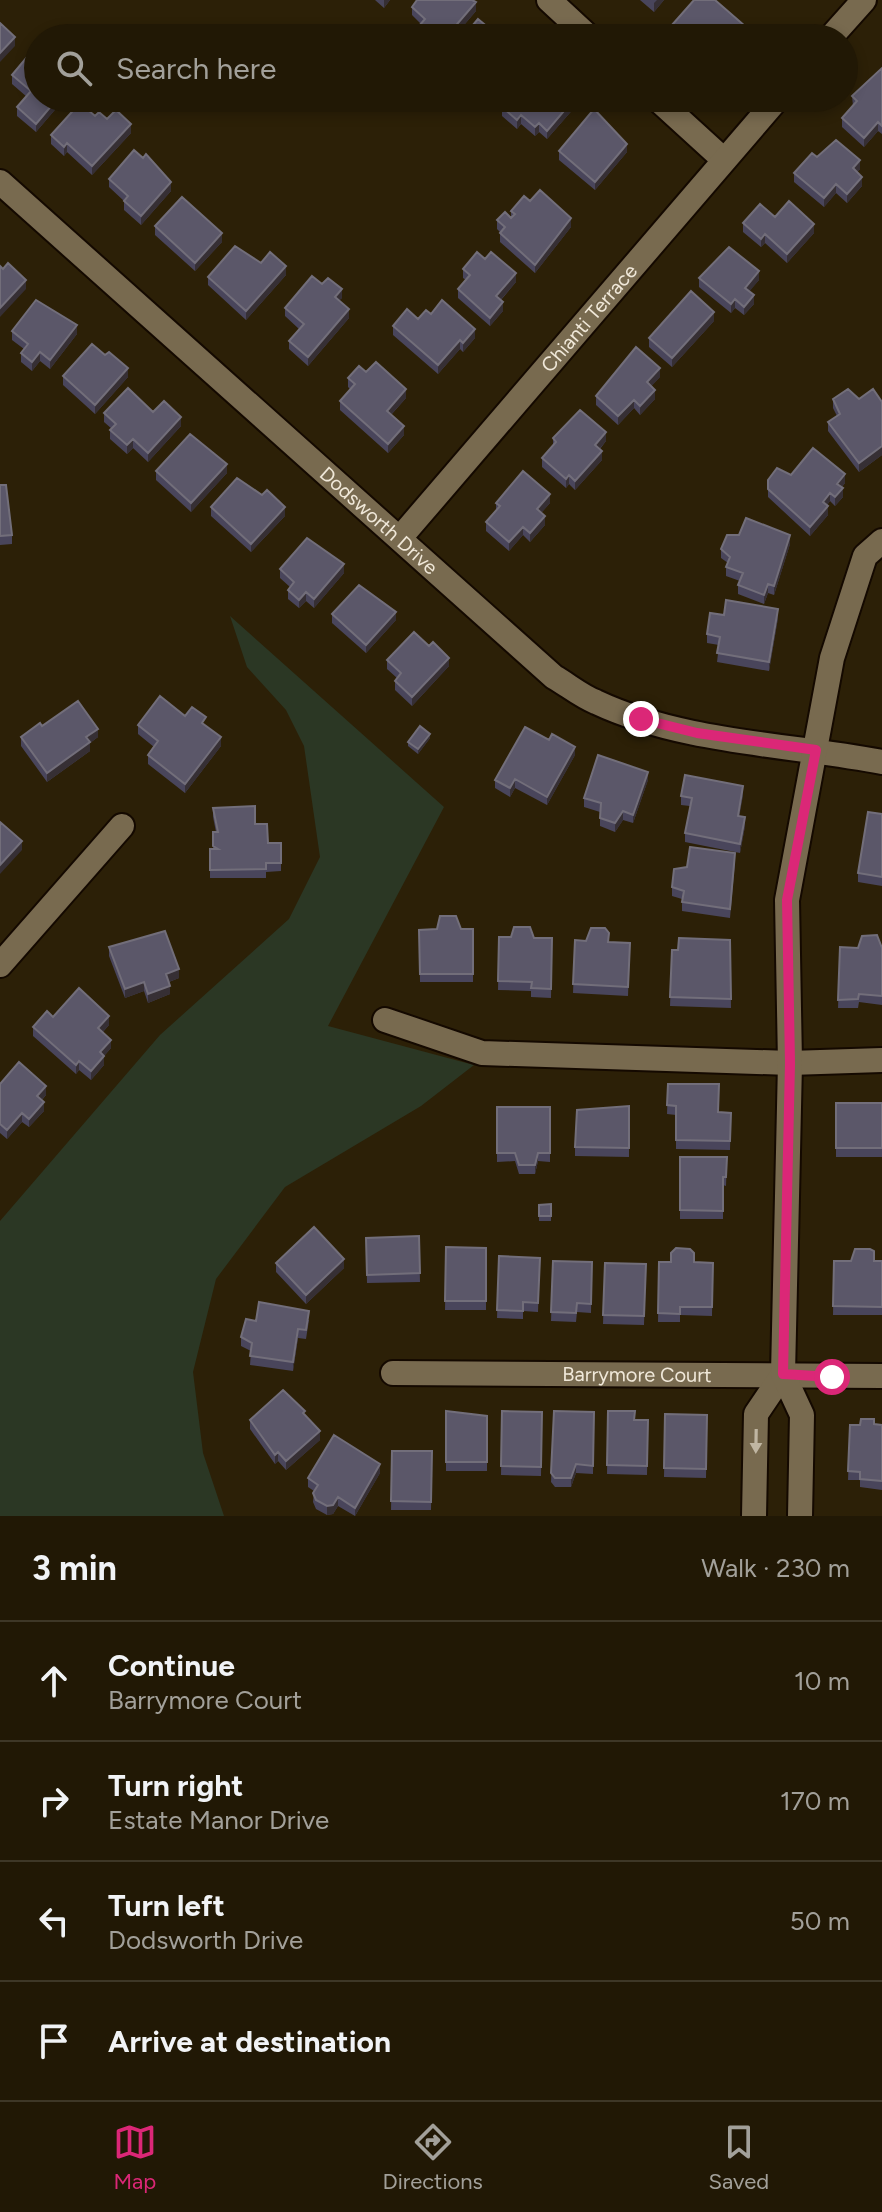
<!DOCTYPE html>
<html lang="en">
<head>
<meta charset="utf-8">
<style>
  body { margin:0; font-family:Figtree,sans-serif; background:#2d2513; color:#f1f3f6 }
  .stop { position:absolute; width:24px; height:24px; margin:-18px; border:6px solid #db2777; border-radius:50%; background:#fff }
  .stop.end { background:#db2777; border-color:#fff; box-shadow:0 2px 8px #0008 }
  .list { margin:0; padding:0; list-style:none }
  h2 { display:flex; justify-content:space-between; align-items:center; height:104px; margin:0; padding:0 32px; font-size:34px }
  h2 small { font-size:26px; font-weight:400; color:#a2a09a }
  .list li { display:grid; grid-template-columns:52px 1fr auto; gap:24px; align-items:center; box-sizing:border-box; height:120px; padding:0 32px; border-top:2px solid #3e3727 }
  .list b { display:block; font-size:30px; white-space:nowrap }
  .list p { margin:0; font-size:26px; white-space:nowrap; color:#a2a09a }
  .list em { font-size:26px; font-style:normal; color:#a2a09a }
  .icon { flex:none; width:44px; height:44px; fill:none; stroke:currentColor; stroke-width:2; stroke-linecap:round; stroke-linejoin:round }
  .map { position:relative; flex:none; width:882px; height:1516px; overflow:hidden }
  .search { position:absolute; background:#211805; box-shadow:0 4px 12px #0003; left:24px; right:24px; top:24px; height:88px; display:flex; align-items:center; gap:20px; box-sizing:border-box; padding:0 28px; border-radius:44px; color:#a2a09a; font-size:30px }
  .sheet { height:584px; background:#211805 }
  nav { display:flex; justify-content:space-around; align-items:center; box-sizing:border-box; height:112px; border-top:2px solid #3e3727; background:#211805; font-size:22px; color:#a2a09a }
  nav a { display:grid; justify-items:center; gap:4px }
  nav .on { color:#db2777 }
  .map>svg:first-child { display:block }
  .green { fill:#2b3724 }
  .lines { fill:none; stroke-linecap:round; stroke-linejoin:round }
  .minor-casing { stroke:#140900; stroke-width:28 }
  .minor { stroke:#786a4f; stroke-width:24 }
  .wall { fill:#49455b }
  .shaded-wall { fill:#362f34 }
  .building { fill:#5b5769; stroke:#726e7a; stroke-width:2 }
  .oneway { fill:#c0b6a2 }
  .route { stroke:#db2777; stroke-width:10 }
  .labels { text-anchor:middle; stroke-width:6; stroke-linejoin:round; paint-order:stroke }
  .street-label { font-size:20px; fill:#f0e8d9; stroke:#2c2007 }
</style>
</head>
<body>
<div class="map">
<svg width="882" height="1516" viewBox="0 0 882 1516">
  <rect width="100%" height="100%" fill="#2c2007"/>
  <!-- green -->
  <path class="green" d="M230 616 444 807 328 1026 474 1065 421 1106 285 1187 216 1279 193 1372 203 1453 224 1516H0V1221L160 1035 289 919 320 857 304 746 286 710 247 667Z"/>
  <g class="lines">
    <!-- minor casing -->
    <g class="minor-casing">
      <g id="minor">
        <path d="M549 0 590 38"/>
        <path d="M830 38 864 0"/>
        <path d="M656 98 724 160"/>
        <path id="s1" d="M0 182 554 677C568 685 581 696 596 702 683 743 789 744 882 762"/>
        <path id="s2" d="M400 538 778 98"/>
        <path d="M0 965 122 826"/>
        <path d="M385 1020 482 1053 790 1063 882 1060"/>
        <path id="s3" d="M393 1373 882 1376"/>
        <path d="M754 1516 756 1414 783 1374"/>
        <path d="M800 1516 802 1415 783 1374 790 1063 787 900 832 658 865 556 882 541"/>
      </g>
    </g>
    <!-- minor -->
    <use href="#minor" class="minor"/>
  </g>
  <!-- wall -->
  <path class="wall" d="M375 0H390L384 8Z
    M640 0H664L654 12Z
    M412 7 476 11 453 38H422L419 35V26L421 24 412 15Z
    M672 25 745 35 742 38H677L672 34Z
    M882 69V134L878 131 864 147 842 127V118L853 106 852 96Z
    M12 75 38 98H65L36 132 17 116V107L27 97 12 84Z
    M505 98H575V107L547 139 539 132 535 136 521 124 517 129 502 116V107L506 103Z
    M95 116 107 119 131 133 92 175 67 152 64 156 51 144V135Z
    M559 151 627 152 595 190 559 160Z
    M817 157 860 169 857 172 862 186 847 203 836 193 824 207 794 182V173Z
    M109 179 171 191 141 225 124 210V201L109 187Z
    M530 201 571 227 535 273 500 242V232L497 229V220L511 218V211Z
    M775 217 814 233 787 263 765 243 761 247 743 232V223Z
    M155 226 222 242 195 271 155 235Z
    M485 259 516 282 501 300 503 311 490 326 458 298V289L466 280 463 278V269Z
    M261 263 286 275 246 320 208 285V277Z
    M699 278 759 280 749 291 754 304 744 315 735 308 731 313 699 287Z
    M322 284 342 298 339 300 349 318 308 366 289 349V341L299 329 285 316V308Z
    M431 314 475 338 463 352 460 349 438 374 393 335V326L418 319Z
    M714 321 672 367 649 347V338Z
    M12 331 77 334 50 369 40 361 32 371 21 362V353L24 349 12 340Z
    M366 372 406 398 391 415 404 435 388 453 340 410V401L350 389 348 387V378Z
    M63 376 128 377 95 414 63 385Z
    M660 377 651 386 655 399 640 415 634 408 618 425 596 405V396Z
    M833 399H859L882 402V455L859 472 828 431V422L837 416 833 408Z
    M153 412 181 426 148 462 133 448 127 454 110 439V430L112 429 104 422V413Z
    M553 438 606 441 600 449 602 460 575 490 569 484 566 488 542 467V458L553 446Z
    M156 471 227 473 191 512 156 480Z
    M791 475 845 483 842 487 843 497 835 506 830 501 827 505 828 515 810 536 768 497V480Z
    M0 485 12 535V544L0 545Z
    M262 495 285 516 251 552 211 516V507Z
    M496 503H550L541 513 545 525 530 542 523 535 509 551 486 531V522L496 510Z
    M790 544 774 595 768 593 764 604 738 594V585L740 581 726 576V567L728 563 721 558V549Z
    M280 569 344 573 314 608 306 601 299 608 288 599V590L290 587 280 578Z
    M332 614 396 620 366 653 332 623Z
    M724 615 778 618 769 671 717 662 719 645 707 643V634Z
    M387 660 449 666 412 706 395 690V681L397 678 387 669Z
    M185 716 206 726 221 746 185 793 148 764V755L154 747 138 734V725Z
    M21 737H98L90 743V751L47 782 21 746Z
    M430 738 418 754 408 746V742Z
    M575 755 547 805 515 788 510 797 495 788V780Z
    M648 780 633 823 623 820 615 832 600 826V812L584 807V798Z
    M743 795 739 816 745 826 740 853 685 842V833L690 806 681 805V796Z
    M213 808 255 824 268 843H281V871L266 872V878H210V849H213V832H216L213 817Z
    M882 814V886L858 882V873Z
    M735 862 730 918 682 911V899L672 896V887Z
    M473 929V982H420L419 930Z
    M499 937 552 938 551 998 531 997V991L498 990Z
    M575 940 630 943 628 996 573 993Z
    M730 940 731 1008 670 1006 672 950H678Z
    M109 947 179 978 169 982 170 994 148 1003 144 991 125 998 109 956Z
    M840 947 882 948V1005L859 1002 858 1008H838Z
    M53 1017 109 1025 103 1032 111 1048 104 1056V1065L91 1080 79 1070 76 1074 33 1036V1027Z
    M0 1084 46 1095 42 1100 44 1111 29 1127 22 1122 7 1139 0 1133Z
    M668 1084 719 1112 731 1113 730 1150 676 1149V1115L667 1114Z
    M836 1103H882V1157H836Z
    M629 1106V1157L575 1156V1147Z
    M497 1107H550V1162L538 1161 535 1174H519L515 1161 497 1162Z
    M680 1157H727L726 1186 723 1185V1219H680Z
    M551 1204V1221H539V1205Z
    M419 1236 420 1282 367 1283 366 1238Z
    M446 1247 486 1248V1310H445Z
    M499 1256 540 1258 538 1312 523 1311V1319L497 1318Z
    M553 1261 592 1262 591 1313 577 1312 576 1322 551 1321Z
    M834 1261H882V1315H833Z
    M659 1262 713 1263 712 1316 680 1315V1322H658Z
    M276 1263 344 1268 306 1304 276 1272Z
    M605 1263 646 1264 644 1325 603 1324Z
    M309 1320 306 1339 298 1338 293 1371 250 1365 251 1351 241 1346V1337L256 1321Z
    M446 1411 487 1416V1471H446Z
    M502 1411 542 1412 541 1476 501 1475Z
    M554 1411 594 1412 593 1474 576 1473 571 1487H555L551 1482Z
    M608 1411 634 1420H648L647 1475 607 1474Z
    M665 1414 707 1415 706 1478 664 1477Z
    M250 1420 320 1440 286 1470 278 1461 275 1464 250 1429Z
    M874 1424 882 1425V1490L860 1487V1480H848L850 1425Z
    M392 1451H432L431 1510H391Z
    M380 1473 355 1516 338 1506 333 1514 327 1515 316 1509 313 1502 314 1491 308 1487V1478Z"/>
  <!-- shaded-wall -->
  <path class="shaded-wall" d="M384 0H390L384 8Z
    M657 0H664L654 12V3Z
    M476 2V11L453 38H446Z
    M745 26V35L742 38H734Z
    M438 30V38H431Z
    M15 37V46L0 62V53Z
    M58 98H65L36 132V124Z
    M575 98V107L547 139V131Z
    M521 115V124L517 129V120Z
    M878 122V131L864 147V138Z
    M539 123V132L535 136V127Z
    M131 124V133L92 175V166Z
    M67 143V152L64 156V147Z
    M627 144V152L595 190V182Z
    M860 160V169L853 177V168Z
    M862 177V186L847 203V194Z
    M171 182V191L141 225V216Z
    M836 184V193L824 207V198Z
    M571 218V227L535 273V265Z
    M814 224V233L787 263V254Z
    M222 233V242L195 271V263Z
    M765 234V243L761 247V239Z
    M286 266V275L246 320V311Z
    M759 271V280L745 297V288Z
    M516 273V282L496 305V296Z
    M26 280V289L0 317V308Z
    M342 289V298L335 305V297Z
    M754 295V304L744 315V307Z
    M735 299V308L731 313V304Z
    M503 302V311L490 326V318Z
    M349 309V318L308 366V357Z
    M714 312V321L672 367V358Z
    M77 325V334L50 369V360Z
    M475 329V338L463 352V343Z
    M460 340V349L438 374V365Z
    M40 352V361L32 371V362Z
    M128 368V377L95 414V405Z
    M660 368V377L647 391V382Z
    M406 389V398L387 419V411Z
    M655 390V399L640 415V406Z
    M634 400V408L618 425V416Z
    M181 417V426L148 462V453Z
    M404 426V435L388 453V444Z
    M606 432V441L595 454V445Z
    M133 439V448L127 454V445Z
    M882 446V455L859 472V463Z
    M602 451V460L575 490V481Z
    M227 464V473L191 512V503Z
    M845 474V483L837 493V484Z
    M569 475V484L566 488V479Z
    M843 488V497L835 506V497Z
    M830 493V501L823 510V502Z
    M550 494V503L537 518V509Z
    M828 506V515L810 536V527Z
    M285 507V516L251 552V544Z
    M545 516V525L530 542V533Z
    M523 527V535L509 551V542Z
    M790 535V544L774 595V586Z
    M344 564V573L314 608V599Z
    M768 584V593L764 604V595Z
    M306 592V601L299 608V600Z
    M778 609V618L769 671V662Z
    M396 612V620L366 653V645Z
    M449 658V666L412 706V697Z
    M98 729V737L90 743V751L47 782V773L86 737Z
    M430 734V738L418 754V749Z
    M221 737V746L185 793V784Z
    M575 747V755L547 805V797Z
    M648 772V780L633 823V815Z
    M515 779V788L510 797V788Z
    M743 786V795L738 825V816Z
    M623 811V820L615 832V823Z
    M745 817V826L740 853V844Z
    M22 841V850L0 874V865Z
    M179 969V978L166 983V974Z
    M144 982V991L125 998V989Z
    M170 986V994L148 1003V994Z
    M109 1016V1025L98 1037V1028Z
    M111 1040V1048L104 1056V1065L91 1080V1071L100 1052Z
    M79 1061V1070L76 1074V1065Z
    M46 1086V1095L37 1105V1096Z
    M44 1102V1111L29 1127V1119Z
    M22 1113V1122L7 1139V1130Z
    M538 1153V1161L535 1174V1165Z
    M344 1259V1268L306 1304V1295Z
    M298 1329V1338L293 1371V1362Z
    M320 1431V1440L286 1470V1461Z
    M278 1452V1461L275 1464V1455Z
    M380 1464V1473L355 1516V1508Z
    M576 1464V1473L571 1487V1478Z
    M338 1497V1506L333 1514 327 1515V1506Z"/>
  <!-- building -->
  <path class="building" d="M417 0H472L476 2 446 37 438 30 431 38 419 26 425 19 412 7Z
    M694 0H715L745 26 734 38H687L672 25Z
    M478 19 501 38H462Z
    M0 23 15 37 0 53Z
    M506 32 513 38H501Z
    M38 44V98H58L36 124 17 107 31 91 12 75Z
    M882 68V126L878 122 864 138 842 118 857 101 852 96Z
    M510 98H575L547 131 539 123 535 127 521 115 517 120 502 107Z
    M80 103 95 116 99 112 107 119 116 110 131 124 92 166 67 143 64 147 51 135Z
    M594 109 627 144 595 182 559 151Z
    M836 140 860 160 853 168 862 177 847 194 836 184 824 198 794 173 812 153 817 157Z
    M134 150 143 158 146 154 171 182 141 216 124 201 128 196 109 179Z
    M540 190 571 218 535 265 500 233 505 227 497 220 505 212 511 218 515 214 511 211 524 196 530 201Z
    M182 197 222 233 195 263 155 226Z
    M789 201 814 224 787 254 765 234 761 239 743 223 760 204 775 217Z
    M235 246 261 263 270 252 286 266 246 311 208 277Z
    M729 247 759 271 745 288 754 295 744 307 735 299 731 304 699 278Z
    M477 252 485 259 491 252 516 273 496 296 503 302 490 318 458 289 470 275 463 269Z
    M8 263 26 280 0 308V266L3 269Z
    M312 276 322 284 328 278 342 289 335 297 349 309 308 357 289 341 304 324 285 308Z
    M691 291 714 312 672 358 649 338Z
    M36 300 77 325 50 360 40 352 32 362 21 353 28 344 12 331Z
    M442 300 475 329 463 343 460 340 438 365 393 326 407 309 418 319 426 310 431 314Z
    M92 344 105 355 109 352 128 368 95 405 63 376Z
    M636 347 660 368 647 382 655 390 640 406 634 400 618 416 596 396Z
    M376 362 406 389 387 411 404 426 388 444 340 401 355 384 348 378 359 366 366 372Z
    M128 388 153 412 164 401 181 417 148 453 133 439 127 445 110 430 116 424 104 413Z
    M848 389 859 399 873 389 882 402V446L859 463 828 422 840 414 833 399Z
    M580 410 606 432 595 445 602 451 575 481 569 475 566 479 542 458 556 442 553 438Z
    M190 434 227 464 191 503 156 471Z
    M813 448 845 474 837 484 843 488 835 497 830 493 823 502 828 506 810 527 768 489V480L777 468 791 475Z
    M523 471 550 494 537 509 545 516 530 533 523 527 509 542 486 522 500 506 496 503Z
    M237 478 262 495 267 490 285 507 251 544 211 507Z
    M0 485H6L12 535 0 536Z
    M746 518 790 535 774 586 768 584 764 595 738 585 743 573 726 567 730 557 721 549 727 535H739Z
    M307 538 344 564 314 599 306 592 299 600 288 590 294 582 280 569Z
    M359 585 396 612 366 645 332 614Z
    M726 600 778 609 769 662 717 653 720 637 707 634 710 613 724 615Z
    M414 632 429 646 433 642 449 658 412 697 395 681 401 673 387 660Z
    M160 696 185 716 192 707 206 717 202 723 221 737 185 784 148 755 158 741 138 725Z
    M78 701 98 729 86 737 90 742 47 773 21 737 40 723 42 726Z
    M420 726 430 734 418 749 408 742Z
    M525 727 549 740 552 734 575 747 547 797 515 779 510 788 495 780Z
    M598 755 648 772 633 815 623 811 615 823 600 818 601 803 584 798Z
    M685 775 743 786 738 816 745 817 740 844 685 833 692 798 681 796Z
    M255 806V824H267L268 843H281V863H266V869L210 870V849H218L213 846V832H218L213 808Z
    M868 812 882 814V877L858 873Z
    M0 822 22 841 0 865Z
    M690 847 735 853 730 909 682 902 684 891 672 887 674 869 687 867Z
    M440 916H456L461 929H473V974H420L419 930 437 929Z
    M514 927H530L534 938H552L551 989 531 988 532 982 498 981 499 937H511Z
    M591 928H605L609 933 608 942 630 943 628 987 573 984 575 940 586 941Z
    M165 931 179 969 166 974 170 986 148 994 144 982 125 989 109 947Z
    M877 935 882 948V996L859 994 858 999 838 1000 840 947 858 948 862 936Z
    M679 938 730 940 731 999 670 997 672 950H678Z
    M79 988 109 1016 98 1028 111 1040 100 1052 104 1056 91 1071 79 1061 76 1065 33 1027 47 1011 53 1017Z
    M19 1062 46 1086 37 1096 44 1102 29 1119 22 1113 7 1130 0 1124V1084Z
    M668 1084H719L718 1112 731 1113 730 1141 676 1140V1106L667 1105Z
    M836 1103H882V1148H836Z
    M629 1106V1148L575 1147 577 1110Z
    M497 1107H550V1153H538L535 1165H519L515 1153H497Z
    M680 1157H727L726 1177H723V1211L680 1210Z
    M551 1204V1216H539V1205Z
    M314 1227 344 1259 306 1295 276 1263Z
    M419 1236 420 1273 367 1275 366 1238Z
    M446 1247 486 1248V1301H445Z
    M676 1248 690 1249 694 1253V1262L713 1263 712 1307H680V1314L658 1313 659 1262H671V1253Z
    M855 1249H870L874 1251V1261H882V1307L833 1306 834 1261H851Z
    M499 1256 540 1258 538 1303 523 1302V1311L497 1310Z
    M553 1261 592 1262 591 1304 577 1303 576 1313 551 1312Z
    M605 1263 646 1264 644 1316 603 1315Z
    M259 1302 309 1311 306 1330 298 1329 293 1362 250 1356 252 1343 241 1337 246 1319 256 1321Z
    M283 1390 305 1411 303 1413 320 1431 286 1461 278 1452 275 1455 250 1420Z
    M446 1411 487 1416V1462H446Z
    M502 1411 542 1412 541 1467 501 1466Z
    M554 1411 594 1412 593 1466 576 1464 571 1478H555L551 1473Z
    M608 1411H635L634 1420H648L647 1466 607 1465Z
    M665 1414 707 1415 706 1469 664 1468Z
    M861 1419H874V1424L882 1425V1481L860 1479V1472L848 1471 850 1425H860Z
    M334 1435 380 1464 355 1508 338 1497 333 1505 327 1506 316 1500 313 1493 318 1485 308 1478Z
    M392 1451H432L431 1502 391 1501Z"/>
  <!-- one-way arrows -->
  <defs><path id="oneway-solid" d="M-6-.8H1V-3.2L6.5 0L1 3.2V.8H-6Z" transform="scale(2)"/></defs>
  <use class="oneway" href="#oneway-solid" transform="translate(756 1441) rotate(91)"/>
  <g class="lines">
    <!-- route -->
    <path class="route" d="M641 719 697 733 816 750 787 900 790 1063 783 1374 832 1377"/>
  </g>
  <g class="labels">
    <!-- street labels -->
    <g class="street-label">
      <text dy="7" stroke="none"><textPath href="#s2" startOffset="290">Chianti Terrace</textPath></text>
      <text dy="7" stroke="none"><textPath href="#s1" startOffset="508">Dodsworth Drive</textPath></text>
      <text dy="7" stroke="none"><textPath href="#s3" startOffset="244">Barrymore Court</textPath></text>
    </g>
  </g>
</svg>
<div class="stop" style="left:832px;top:1377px"></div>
<div class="stop end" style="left:641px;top:719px"></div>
<div class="search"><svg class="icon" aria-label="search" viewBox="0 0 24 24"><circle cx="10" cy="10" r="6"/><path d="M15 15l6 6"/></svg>Search here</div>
</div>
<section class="sheet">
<h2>3 min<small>Walk · 230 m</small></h2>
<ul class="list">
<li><svg class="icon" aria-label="ahead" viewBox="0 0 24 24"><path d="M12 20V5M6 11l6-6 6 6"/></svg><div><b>Continue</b><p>Barrymore Court</p></div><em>10 m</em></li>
<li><svg class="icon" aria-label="right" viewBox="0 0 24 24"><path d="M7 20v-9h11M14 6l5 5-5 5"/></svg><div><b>Turn right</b><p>Estate Manor Drive</p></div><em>170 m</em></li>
<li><svg class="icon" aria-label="left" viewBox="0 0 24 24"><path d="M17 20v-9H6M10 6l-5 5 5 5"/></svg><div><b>Turn left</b><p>Dodsworth Drive</p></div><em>50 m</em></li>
<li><svg class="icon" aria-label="arrive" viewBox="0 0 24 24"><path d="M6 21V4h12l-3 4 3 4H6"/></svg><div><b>Arrive at destination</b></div></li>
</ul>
</section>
<nav>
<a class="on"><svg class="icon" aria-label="map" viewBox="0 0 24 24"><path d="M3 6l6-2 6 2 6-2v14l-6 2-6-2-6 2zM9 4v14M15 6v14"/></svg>Map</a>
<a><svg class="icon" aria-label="directions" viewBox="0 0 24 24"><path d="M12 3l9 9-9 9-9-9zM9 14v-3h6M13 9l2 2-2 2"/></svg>Directions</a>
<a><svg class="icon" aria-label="saved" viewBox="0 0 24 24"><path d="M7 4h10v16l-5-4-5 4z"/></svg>Saved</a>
</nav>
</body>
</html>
